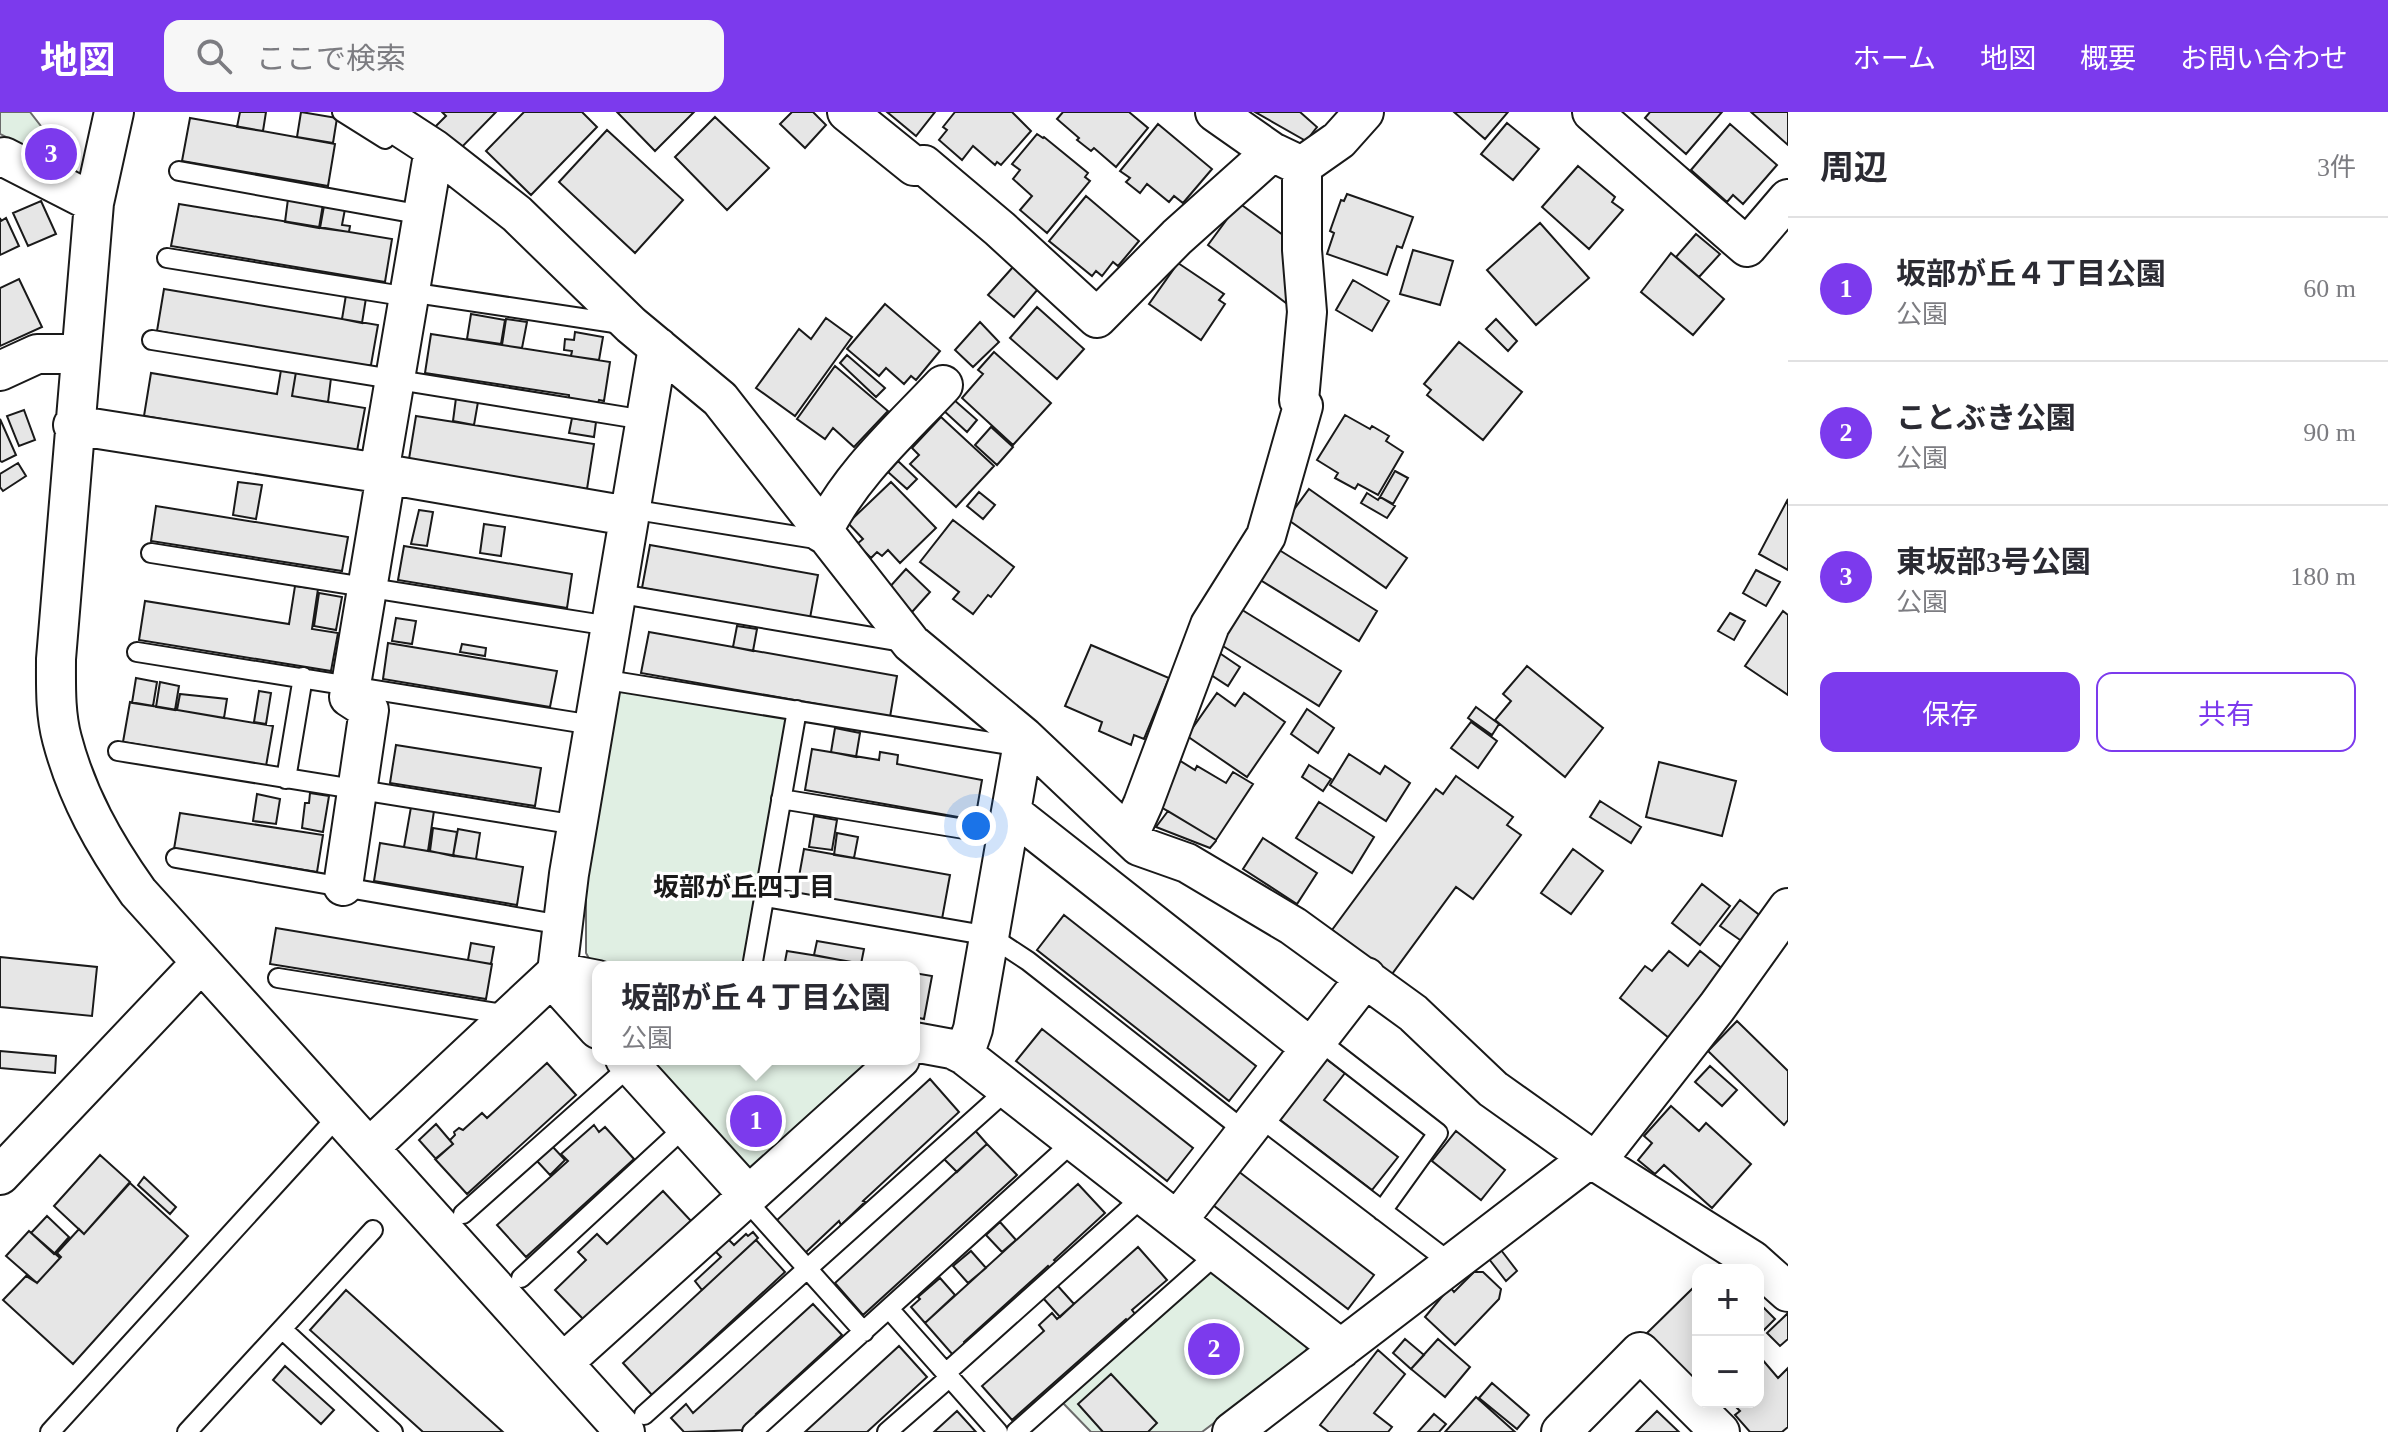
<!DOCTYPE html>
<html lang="ja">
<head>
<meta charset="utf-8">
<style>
  body { margin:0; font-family:"Times New Roman","Noto Sans JP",serif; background:#f7f7f7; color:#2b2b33 }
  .controls { position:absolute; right:24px; bottom:24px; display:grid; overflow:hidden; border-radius:16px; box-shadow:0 4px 20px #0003 }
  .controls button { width:72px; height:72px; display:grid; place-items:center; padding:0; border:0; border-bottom:2px solid #e1e1e2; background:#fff; color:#2b2b33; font:40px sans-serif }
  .you { position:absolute; left:976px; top:714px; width:28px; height:28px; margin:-20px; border:6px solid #fff; border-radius:50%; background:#1a73e8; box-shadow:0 0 0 12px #1a73e833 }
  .badge { display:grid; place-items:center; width:52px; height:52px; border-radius:50%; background:#7c3aed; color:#fff; font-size:26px; font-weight:700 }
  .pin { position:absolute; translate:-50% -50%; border:4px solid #fff; box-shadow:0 2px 8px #0006 }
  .popup { position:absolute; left:592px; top:849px; width:328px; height:104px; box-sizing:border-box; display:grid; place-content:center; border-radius:16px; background:#fff; filter:drop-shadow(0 2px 6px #0005); font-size:26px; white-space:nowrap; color:#7c7c81 }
  .popup b { font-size:30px; color:#2b2b33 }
  .popup::after { content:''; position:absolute; left:50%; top:100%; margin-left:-16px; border:16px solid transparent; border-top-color:#fff }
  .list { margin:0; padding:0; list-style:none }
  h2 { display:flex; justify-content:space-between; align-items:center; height:104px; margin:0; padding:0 32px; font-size:34px }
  h2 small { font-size:26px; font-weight:400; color:#7c7c81 }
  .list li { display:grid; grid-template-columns:52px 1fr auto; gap:24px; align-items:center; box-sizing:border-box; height:144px; padding:0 32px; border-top:2px solid #e1e1e2 }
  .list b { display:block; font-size:30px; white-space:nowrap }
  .list p { margin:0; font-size:26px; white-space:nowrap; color:#7c7c81 }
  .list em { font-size:26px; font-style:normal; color:#7c7c81 }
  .actions { display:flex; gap:16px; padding:24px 32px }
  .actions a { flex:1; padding:18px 0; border:2px solid #7c3aed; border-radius:16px; text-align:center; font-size:28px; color:#7c3aed }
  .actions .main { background:#7c3aed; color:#fff }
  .icon { flex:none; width:44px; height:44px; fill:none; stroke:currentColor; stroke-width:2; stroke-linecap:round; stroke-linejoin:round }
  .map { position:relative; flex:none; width:1788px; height:1320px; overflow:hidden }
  header { display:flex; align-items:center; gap:48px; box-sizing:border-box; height:112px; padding:0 40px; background:#7c3aed; color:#fff }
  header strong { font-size:38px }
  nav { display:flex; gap:44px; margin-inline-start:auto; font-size:28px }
  .search { width:560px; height:72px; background:#f7f7f7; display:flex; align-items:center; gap:20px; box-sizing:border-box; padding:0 28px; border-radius:16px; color:#7c7c81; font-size:30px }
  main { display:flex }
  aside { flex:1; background:#fff }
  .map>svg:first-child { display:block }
  .green { fill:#e0efe3; stroke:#6a6a6a; stroke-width:2 }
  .building { fill:#e6e6e6; stroke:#1a1a1a; stroke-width:2 }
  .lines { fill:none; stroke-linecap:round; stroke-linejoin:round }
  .service-casing { stroke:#1a1a1a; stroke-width:22 }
  .minor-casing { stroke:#1a1a1a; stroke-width:42 }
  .service { stroke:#fff; stroke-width:18 }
  .minor { stroke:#fff; stroke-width:38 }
  .labels { text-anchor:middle; stroke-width:6; stroke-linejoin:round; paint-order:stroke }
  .neighbourhood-label { font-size:26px; font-weight:bold; fill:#1a1a1a; stroke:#fff }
</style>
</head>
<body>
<header>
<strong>地図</strong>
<div class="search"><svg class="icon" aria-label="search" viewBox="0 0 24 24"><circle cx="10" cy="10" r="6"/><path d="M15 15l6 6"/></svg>ここで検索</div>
<nav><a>ホーム</a><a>地図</a><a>概要</a><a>お問い合わせ</a></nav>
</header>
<main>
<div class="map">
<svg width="1788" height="1320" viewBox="0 0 1788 1320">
  <rect width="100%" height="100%" fill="#fff"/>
  <!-- green -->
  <path class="green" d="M0 0H30L78 62 0 22Z
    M617 574 788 602 743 855H608L592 852 586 841V759Z
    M645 947H879L751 1066Z
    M1212 1155 1308 1232 1305 1242 1202 1320H1091L1062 1290Z"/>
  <!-- building -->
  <path class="building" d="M240 0H266L263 19 237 15Z
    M301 0 337 6 333 31 297 25Z
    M442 0H496L460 37 434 16 446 4Z
    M524 0H582L597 15 531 83 486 39Z
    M617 0H694L655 39Z
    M792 0H813L826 13 805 36 780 12Z
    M887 0H935L916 24Z
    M955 0H1012L1031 19 1001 53 997 50 995 53 973 34 962 48 939 28 947 18 943 15Z
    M1063 0H1129L1148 16 1116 55 1094 36 1091 39 1077 28 1079 26 1057 7Z
    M1255 0H1300L1317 15 1306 29Z
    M1454 0H1508L1485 27Z
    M1650 0H1722L1686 42 1645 6Z
    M1751 0H1788V33Z
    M715 5 769 56 727 98 675 45Z
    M190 6 335 32 328 74 182 49Z
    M1507 11 1539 37 1513 68 1481 42Z
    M1158 12 1212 57 1183 91 1174 84 1169 90 1147 72 1140 81 1126 70 1130 66 1120 59Z
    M1730 12 1777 53 1743 92 1733 83 1727 90 1691 58Z
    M607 18 683 88 635 141 559 70Z
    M1037 22 1043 26 1044 25 1088 61 1085 65 1090 69 1047 121 1020 98 1032 84 1013 67 1020 58 1012 52Z
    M1578 54 1615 85 1612 90 1623 98 1589 137 1542 95Z
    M1347 82 1413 105 1402 136 1397 134 1387 163 1327 142 1334 121 1330 119 1341 88 1344 89Z
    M1086 84 1139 129 1118 154 1113 150 1102 164 1096 159 1092 164 1049 129Z
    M288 87 323 92 319 116 285 110Z
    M41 89 56 122 28 134 13 101Z
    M1239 91 1287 126 1286 191 1208 133Z
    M179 92 392 127 385 170 171 134Z
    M324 94 345 97 342 113 350 114 349 120 320 116Z
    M0 106 1 109 6 106 19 134 0 143Z
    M1540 111 1589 166 1536 213 1487 158Z
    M1696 122 1720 142 1699 165 1676 145Z
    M1413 138 1453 149 1440 193 1400 182Z
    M1671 141 1724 187 1693 223 1641 180Z
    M1178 151 1224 182 1219 188 1225 192 1201 228 1149 192Z
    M1013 155 1038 177 1014 205 988 183Z
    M19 167 42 215 0 234V176Z
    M1353 168 1389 189 1372 219 1336 198Z
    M164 177 378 213 371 253 363 255 157 219Z
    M346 183 366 186 362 211 342 207Z
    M885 192 940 239 916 268 911 264 904 272 886 256 879 264 847 237Z
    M1037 195 1084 237 1057 267 1010 226Z
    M471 202 505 208 501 232 467 227Z
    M826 206 852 225 795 304 756 276 799 217 811 227Z
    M506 207 527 210 522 236 502 233Z
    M1496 207 1517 229 1508 239 1486 217Z
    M980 210 999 230 973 255 955 238Z
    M575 220 603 225 599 248 571 244 572 239 564 238 565 227 574 228Z
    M431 222 610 250 604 289 599 288 598 291 569 287V283L425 261Z
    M1459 230 1522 280 1483 328 1427 283 1431 278 1424 272Z
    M994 240 1051 291 1013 333 962 286 983 262 978 258Z
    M847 243 885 276 876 285 840 251Z
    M835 254 888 299 854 335 833 316 825 327 797 307Z
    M281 258 296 260 292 284 365 296 357 339 144 304 151 261 277 282Z
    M296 260 331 266 328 290 292 284Z
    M456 286 478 290 474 313 453 309Z
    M953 287 977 308 967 320 943 298Z
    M24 298 35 328 19 334 7 304Z
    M1345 303 1370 317 1372 314 1389 324 1386 329 1403 340 1378 383 1358 372 1355 377 1335 366 1338 361 1317 348Z
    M416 304 594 332 587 377 409 347Z
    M941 305 994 354 956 395 910 352 919 343 912 336Z
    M572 306 596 310 594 325 569 321Z
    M0 307 16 343 2 350 0 349Z
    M991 315 1013 335 997 353 975 333Z
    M898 349 917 367 907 377 888 360Z
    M18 351 26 364 3 379 0 375V362Z
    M1395 359 1408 366 1393 392 1380 385Z
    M238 370 262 373 256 407 233 403Z
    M891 370 936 416 900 451 888 438 882 444 877 440 871 446 857 432 863 427 848 411Z
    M1309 377 1407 446 1386 476 1287 407Z
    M979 380 995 393 983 407 967 394Z
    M1367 381 1378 388 1380 385 1395 394 1387 406 1361 391Z
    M1788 387V458L1759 442Z
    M156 394 348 425 342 459 151 429Z
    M419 398 433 400 427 434 411 432Z
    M953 408 1014 455 991 485 988 483 973 502 953 487 959 480 920 450Z
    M484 412 505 415 501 444 480 441Z
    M650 433 818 463 810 506 642 476Z
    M404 434 572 462 567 496 398 468Z
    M1276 436 1377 499 1359 529 1257 466Z
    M906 457 930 480 912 500 887 478Z
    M1756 458 1780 470 1766 494 1743 481Z
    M295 474 318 477 312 517 338 521 331 559 139 528 145 489 289 512Z
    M319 481 342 485 336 518 314 514Z
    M1239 496 1341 559 1319 594 1218 531Z
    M1783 499 1788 503V583L1745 554Z
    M1730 501 1745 509 1734 528 1718 519Z
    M396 506 416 509 412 532 392 529Z
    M737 514 757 517 753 539 733 535Z
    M649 520 897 564 890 605 641 561Z
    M388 531 557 559 550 595 383 567Z
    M462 532 486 536 485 544 460 540Z
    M1091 533 1169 566 1144 627 1134 623 1131 633 1099 619 1102 610 1065 594Z
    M1218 540 1240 555 1228 574 1205 559Z
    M1527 554 1603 616 1565 665 1495 608 1511 589 1503 582Z
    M136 566 157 570 153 594 132 591Z
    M160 570 179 574 175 598 156 595Z
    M259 579 271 581 266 612 254 610Z
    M1217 581 1235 594 1244 581 1285 610 1247 665 1187 624Z
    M180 582 227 587 224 606 177 598Z
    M130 590 273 614 266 654 123 630Z
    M1476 595 1499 612 1492 623 1468 606Z
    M1307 597 1334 616 1318 641 1291 622Z
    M1471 610 1497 629 1478 656 1451 636Z
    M835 616 860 621 856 645 831 640Z
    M396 633 541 656 535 694 390 671Z
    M812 637 879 648 880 640 898 643 897 652 982 668 975 708 805 678Z
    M1349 642 1380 662 1385 654 1410 671 1386 709 1330 673Z
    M1174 645 1195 658 1197 654 1226 671 1233 660 1253 672 1216 728 1156 692Z
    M1659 650 1736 669 1722 724 1646 705Z
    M1309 653 1331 667 1323 679 1302 665Z
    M1456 664 1513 705 1507 713 1521 723 1473 787 1456 775 1392 862 1332 818 1436 677 1443 682Z
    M310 681 329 684 323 720 302 716 305 691H309Z
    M257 682 280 687 276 712 253 709Z
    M1600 689 1641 715 1631 731 1590 705Z
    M1319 690 1374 725 1352 761 1296 726Z
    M411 695 434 699 428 739 404 735Z
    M1168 699 1216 728V729L1210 736 1156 715Z
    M180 701 323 723 317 760 174 737Z
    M814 704 837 708 832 738 809 735Z
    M433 716 457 720 453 744 430 739Z
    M458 717 480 721 476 747 453 744Z
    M837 721 858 725 854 746 834 743Z
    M1263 726 1317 761 1297 792 1243 757Z
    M380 731 523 755 517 793 374 769Z
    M804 737 950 763 942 807 796 781Z
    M1573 737 1603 759 1571 802 1541 781Z
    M1702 772 1730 794 1700 833 1672 811Z
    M1740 788 1762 805 1743 830 1720 814Z
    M1064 803 1256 954 1229 989 1037 838Z
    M276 816 492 852 486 887 270 852Z
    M817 829 864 837 861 852 814 843Z
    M471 831 494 835 491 852 468 848Z
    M787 839 812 843 880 855H784Z
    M1669 839 1688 854 1700 839 1724 858 1669 926 1620 886 1645 854 1652 859Z
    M0 845 97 855 92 904 0 895Z
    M914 861 932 864 924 907 914 905Z
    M1737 909 1788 959V1008L1784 1013 1708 939Z
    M1042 917 1193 1036 1167 1069 1016 949Z
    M0 939 56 944 55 961 0 956Z
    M1325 946 1345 961 1324 988 1398 1045 1372 1078 1279 1007Z
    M547 951 576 983 467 1082 435 1047 453 1032 450 1028 455 1023 454 1020 459 1016 463 1018 482 1001 487 1006Z
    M1710 954 1737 978 1722 994 1695 970Z
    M930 967 959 1000 863 1089 865 1090 841 1113 839 1109 805 1141 776 1109Z
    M1671 994 1699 1019 1706 1011 1751 1052 1712 1096 1664 1053 1655 1062 1638 1048 1652 1031 1644 1024Z
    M436 1012 453 1032 436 1047 419 1028Z
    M594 1013 599 1020 605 1015 634 1047 526 1145 497 1113 568 1049 561 1042Z
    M972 1015 987 1032 957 1060 941 1044Z
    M1456 1019 1505 1058 1481 1088 1432 1049Z
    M987 1032 1017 1063 863 1203 835 1171Z
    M552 1034 565 1048 550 1063 537 1049Z
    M100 1043 130 1070 84 1122 54 1094Z
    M1238 1059 1374 1163 1348 1197 1213 1093Z
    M144 1065 176 1095 170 1102 138 1073Z
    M130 1071 188 1124 73 1252 3 1188 26 1164 37 1171 61 1145 57 1141 79 1117 84 1122Z
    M1078 1072 1105 1101 1054 1148 1057 1151 1050 1156 1048 1154 964 1230 965 1232 953 1243 925 1211Z
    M663 1079 691 1109 585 1209 555 1178 586 1148 578 1140 597 1122 607 1132Z
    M47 1104 69 1125 54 1142 31 1121Z
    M1000 1110 1016 1128 1002 1140 986 1123Z
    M29 1119 60 1146 37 1171 6 1144Z
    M753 1120 758 1126 702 1178 695 1169 721 1145 715 1139 728 1127 734 1133 746 1122 748 1124Z
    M756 1128 785 1160 652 1283 623 1251Z
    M1138 1135 1167 1168 1132 1198 1135 1202 1128 1209 1126 1207 1012 1308 982 1274 1044 1219 1039 1213 1052 1201 1057 1207Z
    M1501 1138 1517 1159 1506 1169 1489 1147Z
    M971 1139 986 1156 968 1171 953 1154Z
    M1474 1160H1483L1501 1177 1499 1187 1455 1233 1425 1205 1450 1175 1454 1180Z
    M940 1166 955 1183 925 1211 911 1195 920 1187 918 1185Z
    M1057 1173 1074 1192 1060 1205 1043 1186Z
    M1693 1176 1698 1181V1273L1647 1221Z
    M346 1178 503 1320H423L310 1218Z
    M1758 1190 1775 1207 1758 1224Z
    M813 1192 842 1223 756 1302 758 1304 743 1318 684 1320 671 1306 686 1292 693 1301Z
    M1788 1201V1227L1780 1234 1767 1221Z
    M1405 1227 1424 1243 1411 1257 1393 1241Z
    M1438 1227 1470 1255 1445 1285 1411 1257Z
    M899 1234 927 1265 867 1320H805Z
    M1378 1238 1405 1262 1374 1301 1392 1315 1388 1320H1329L1320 1313Z
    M1761 1246 1778 1266 1788 1256V1315L1782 1320H1750L1735 1303 1740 1299 1733 1292 1735 1290H1758V1249Z
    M285 1254 334 1298 321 1312 273 1268Z
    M1111 1262 1157 1311 1148 1320H1103L1078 1292Z
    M1492 1271 1529 1303 1517 1317 1479 1286Z
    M1476 1285 1515 1320H1445Z
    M957 1299 976 1320H934Z
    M1657 1299 1679 1320H1636Z
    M1434 1302 1446 1312 1439 1320H1418Z"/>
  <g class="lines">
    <!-- service casing -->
    <g class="service-casing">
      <path id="service" d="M342 0 385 27
        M179 59 423 103
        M167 146 409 185
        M409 180 621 212
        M152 228 645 308
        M630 397 828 429
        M151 441 610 514
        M615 481 908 531
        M137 540 593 613
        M601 567 1022 635
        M118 639 577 713
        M286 667 303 565
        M781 687 1007 724
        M176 746 562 813
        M765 785 990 824 1028 849 1246 1020
        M752 855 797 598
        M278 866 509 903
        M1317 927 1438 1021 1382 1099
        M1258 1004 1452 1152
        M745 1087 864 1220
        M463 1102 631 953
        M521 1166 686 1014
        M890 1198 998 1320
        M282 1217 393 1320
        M947 1260 1145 1083
        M644 1303 1008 977
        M50 1320 339 1003
        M187 1320 373 1118
        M752 1320 1074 1029
        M887 1320 950 1265
        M1016 1320 1218 1141"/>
    </g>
    <!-- minor casing -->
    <g class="minor-casing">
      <path id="minor" d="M114 0 94 91 56 547C56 573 55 601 62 627 77 684 104 732 138 780L625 1320
        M377 0 434 37 517 102 631 213 720 287 911 531 1024 625 1139 734 1187 751 1293 814 1413 901 1493 977 1590 1046 1752 1148 1788 1180
        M847 0 914 54 924 53 1000 117 1097 206 1177 125 1272 40
        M1215 0 1272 40 1293 50
        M1592 0 1747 135 1788 87
        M0 46 4 45 94 91
        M0 259 37 242H80
        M73 313 379 361 628 404
        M379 361 434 37
        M822 421C850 363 900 319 943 273
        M1011 700 1311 936
        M1129 723 1143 692 1210 513 1266 424 1303 294 1299 288 1307 200 1302 138V54L1339 28 1364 0
        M343 774 369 598 349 585 386 363
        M557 860 598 868
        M552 866 598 917
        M914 930 952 937 964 943 1341 1237
        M964 943 973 917 1024 625
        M625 947 749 1084
        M369 1036 557 860 569 762 658 235
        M0 1063 201 851
        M1177 1109 1366 865
        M564 1250 900 947
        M1232 1320 1590 1046 1605 1038 1717 895 1788 796
        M1561 1320 1640 1240 1720 1320"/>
    </g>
    <!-- service -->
    <use href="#service" class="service"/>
    <!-- minor -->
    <use href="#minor" class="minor"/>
  </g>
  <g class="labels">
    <!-- neighbourhood labels -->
    <g class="neighbourhood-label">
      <text x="744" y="784">坂部が丘四丁目</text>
    </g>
  </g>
</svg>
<div class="controls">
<button>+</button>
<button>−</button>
</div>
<div class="you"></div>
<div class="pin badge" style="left:756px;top:1009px">1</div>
<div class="popup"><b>坂部が丘４丁目公園</b>公園</div>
<div class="pin badge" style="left:1214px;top:1237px">2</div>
<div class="pin badge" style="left:51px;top:42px">3</div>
</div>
<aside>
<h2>周辺<small>3件</small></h2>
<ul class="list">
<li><span class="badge">1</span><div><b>坂部が丘４丁目公園</b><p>公園</p></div><em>60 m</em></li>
<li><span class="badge">2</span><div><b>ことぶき公園</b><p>公園</p></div><em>90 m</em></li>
<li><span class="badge">3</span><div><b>東坂部3号公園</b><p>公園</p></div><em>180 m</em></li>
</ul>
<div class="actions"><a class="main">保存</a><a>共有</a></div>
</aside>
</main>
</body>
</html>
